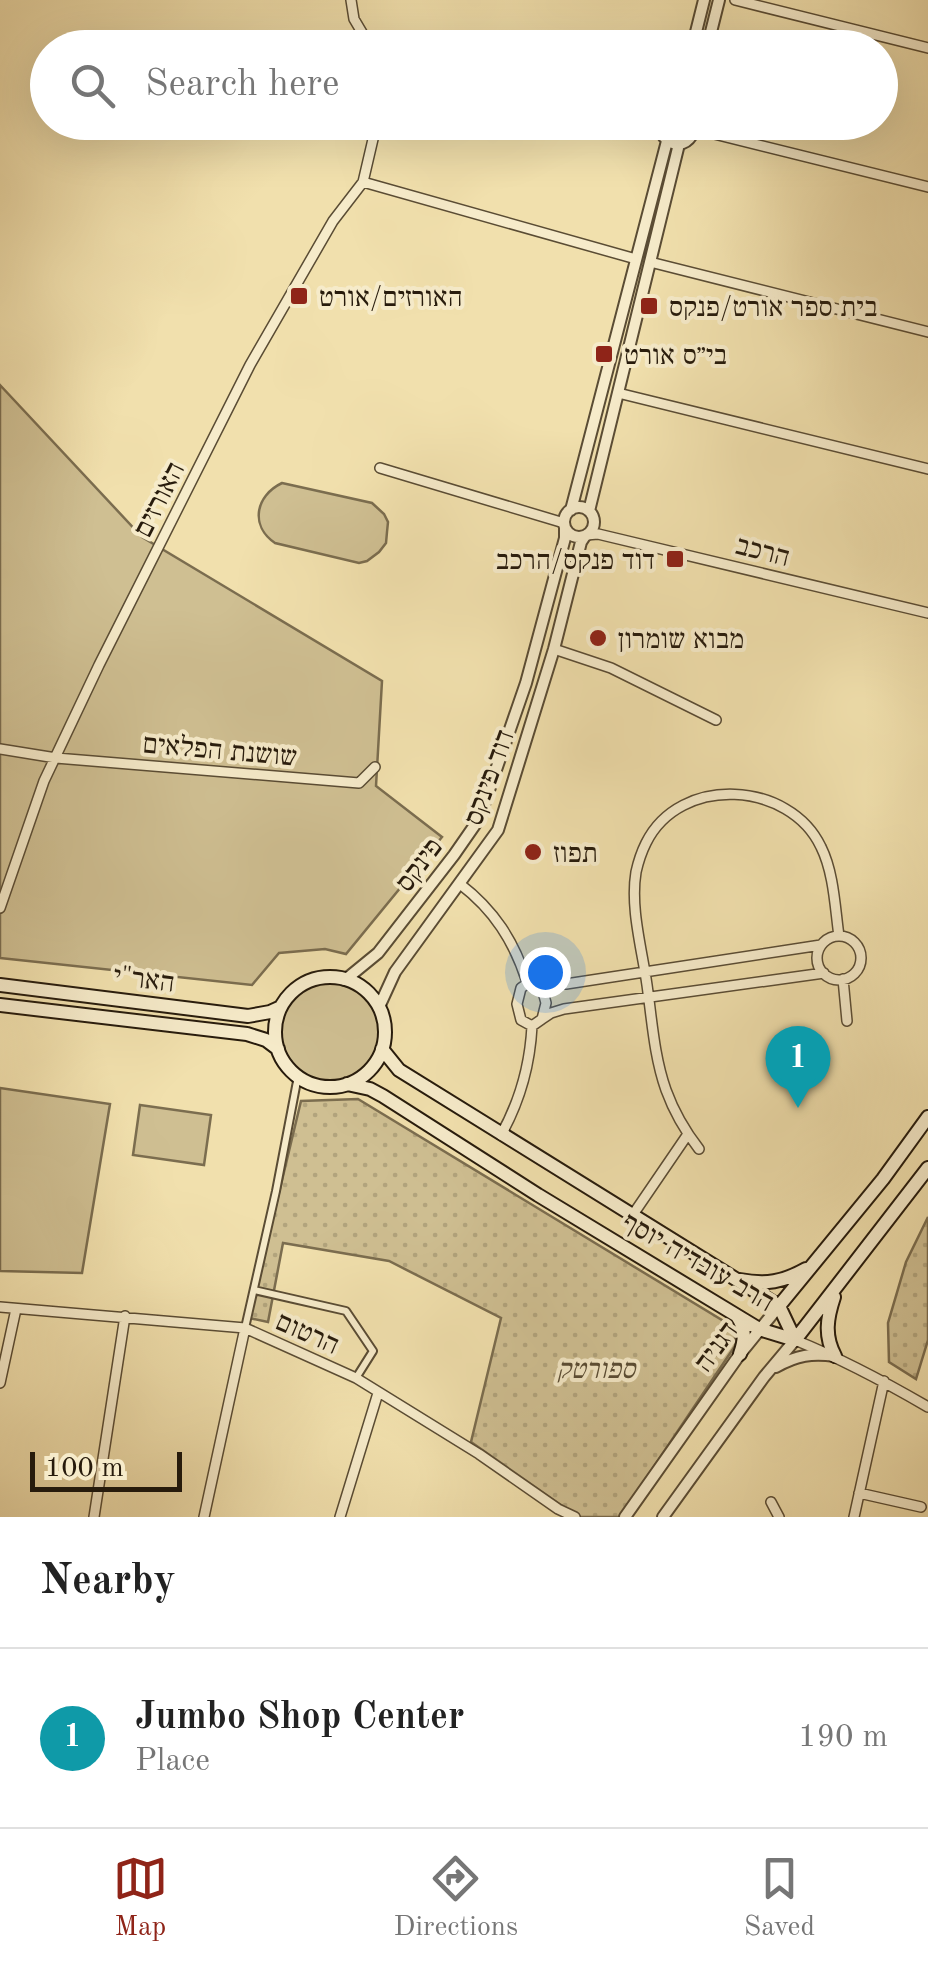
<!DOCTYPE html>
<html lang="en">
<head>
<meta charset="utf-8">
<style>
  body { margin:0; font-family:"Old Standard TT","Frank Ruhl Libre",serif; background:#f6f6f6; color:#222 }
  .scale { position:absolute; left:30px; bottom:25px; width:152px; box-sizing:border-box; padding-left:10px; border:5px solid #271b0c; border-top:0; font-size:28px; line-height:35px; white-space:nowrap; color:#271b0c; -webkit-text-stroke:8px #f6ebca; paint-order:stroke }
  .you { position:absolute; left:545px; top:972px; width:35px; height:35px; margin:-25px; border:8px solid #fff; border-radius:50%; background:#1a73e8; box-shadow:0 0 0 15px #1a73e833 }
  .badge { display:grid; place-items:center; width:65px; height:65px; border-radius:50%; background:#8f2418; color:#fff; font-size:32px; font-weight:700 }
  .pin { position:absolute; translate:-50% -82px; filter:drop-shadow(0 2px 5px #0008) }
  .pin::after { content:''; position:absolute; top:52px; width:35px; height:30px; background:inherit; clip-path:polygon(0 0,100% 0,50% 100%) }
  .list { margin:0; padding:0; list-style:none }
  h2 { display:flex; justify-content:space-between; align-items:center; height:130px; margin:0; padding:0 40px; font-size:42px }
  h2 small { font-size:32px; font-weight:400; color:#767676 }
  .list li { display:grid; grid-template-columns:65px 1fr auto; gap:30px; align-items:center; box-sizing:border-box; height:180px; padding:0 40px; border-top:2px solid #e0e0e0 }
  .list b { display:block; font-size:38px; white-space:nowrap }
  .list p { margin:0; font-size:32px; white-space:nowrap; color:#767676 }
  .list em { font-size:32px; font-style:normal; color:#767676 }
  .icon { flex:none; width:55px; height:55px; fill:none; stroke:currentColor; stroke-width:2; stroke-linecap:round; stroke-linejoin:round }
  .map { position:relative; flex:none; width:928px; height:1517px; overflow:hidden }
  .search { position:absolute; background:#fff; box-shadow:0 10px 40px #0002; left:30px; right:30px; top:30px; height:110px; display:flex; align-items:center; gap:25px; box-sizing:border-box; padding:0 35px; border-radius:55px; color:#767676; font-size:38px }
  .sheet { height:310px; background:#fff }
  nav { display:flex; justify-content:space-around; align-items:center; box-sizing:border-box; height:140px; border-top:2px solid #e0e0e0; background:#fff; font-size:28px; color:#767676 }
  nav a { display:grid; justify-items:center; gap:5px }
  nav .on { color:#8f2418 }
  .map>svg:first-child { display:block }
  .grass { fill:#cfbf92; stroke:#7b6d4f; stroke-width:2.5 }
  .park { fill:url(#park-dots); stroke:#7b6d4f; stroke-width:2.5 }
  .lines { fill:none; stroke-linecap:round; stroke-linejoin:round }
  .pedestrian-casing { stroke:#5a4c34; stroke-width:10 }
  .minor-casing { stroke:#5a4c34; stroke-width:12 }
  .tertiary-casing { stroke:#5a4c34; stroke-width:14 }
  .secondary-casing { stroke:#271b0c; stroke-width:16 }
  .pedestrian { stroke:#f6ebca; stroke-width:6 }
  .minor { stroke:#f6ebca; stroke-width:9 }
  .tertiary { stroke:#f6ebca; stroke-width:10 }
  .secondary { stroke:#f6ebca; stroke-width:12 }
  .poi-dot { fill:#8f2418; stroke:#f6ebca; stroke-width:4 }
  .labels { text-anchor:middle; stroke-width:8; stroke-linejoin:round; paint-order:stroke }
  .poi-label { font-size:28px; fill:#271b0c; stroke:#f6ebca; text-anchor:start }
  .street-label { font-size:28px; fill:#271b0c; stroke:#f6ebca }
  .park-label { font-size:28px; font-style:italic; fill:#594c34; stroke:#f6ebca }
</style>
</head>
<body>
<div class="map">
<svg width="928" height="1517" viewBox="0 0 928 1517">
  <defs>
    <pattern id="park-dots" width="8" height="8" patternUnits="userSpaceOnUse" patternTransform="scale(2.5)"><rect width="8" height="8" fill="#cfbf92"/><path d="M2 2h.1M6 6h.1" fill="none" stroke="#b2a47d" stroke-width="1.8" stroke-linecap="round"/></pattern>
  </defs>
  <rect width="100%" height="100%" fill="#f1e0ad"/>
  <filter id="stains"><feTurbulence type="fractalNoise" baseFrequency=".002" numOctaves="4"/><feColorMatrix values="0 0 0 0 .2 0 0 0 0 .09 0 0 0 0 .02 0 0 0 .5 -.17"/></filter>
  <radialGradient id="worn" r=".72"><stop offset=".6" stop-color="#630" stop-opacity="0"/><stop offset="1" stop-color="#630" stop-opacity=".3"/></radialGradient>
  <!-- grass -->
  <path class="grass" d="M0 385 142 537 382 681 376 786 442 837 346 954 325 949 279 953 252 985 0 958Z
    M282 483 372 503 384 514 388 522 387 532 386 543 379 552 367 561 359 563 275 543C250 526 255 496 282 483Z
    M281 1032a49 49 0 1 1 98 0a49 49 0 1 1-98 0Z
    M0 1088 110 1104 82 1273 0 1271Z
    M140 1105 211 1115 204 1165 133 1155Z"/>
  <!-- park -->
  <path class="park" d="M358 1099 735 1328V1346L620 1517H578L471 1442 501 1318 389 1261 283 1243 268 1322 249 1318 301 1101Z
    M928 1217V1340L916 1379 889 1362 888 1323 906 1262Z"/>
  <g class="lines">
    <!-- pedestrian casing -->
    <g class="pedestrian-casing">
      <path id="pedestrian" d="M254 1290 346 1311 373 1351 356 1378
        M245 1328 276 1191 298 1076"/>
    </g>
    <!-- minor casing -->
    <g class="minor-casing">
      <path id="minor" d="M351 0 354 19 370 46 373 48
        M735 0 928 48
        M694 129 928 187
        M363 182 636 259
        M650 262 928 332
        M618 393 928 469
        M380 468 564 523
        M586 535 598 534 928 613
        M554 649 611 668 716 720
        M0 749 56 758 359 783 375 767
        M460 884C494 910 514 941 527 982
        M0 908 44 781 99 665 250 365 333 221 363 182 377 122
        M817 958a22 22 0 1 1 44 0a22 22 0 1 1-44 0Z
        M843 979 847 1021
        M531 981 542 988 546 1003 542 1019 532 1026 521 1020 517 1004 521 988Z
        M534 981 566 984 821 945
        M542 1019 551 1013 564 1009 824 973
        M501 1135C520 1101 530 1065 532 1026
        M699 1149C685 1131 674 1112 666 1090 654 1056 652 1020 647 985 642 949 630 908 636 872 638 863 642 851 646 843 680 774 790 781 821 847 834 873 835 908 839 936
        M632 1216 688 1134
        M0 1307 245 1328 356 1378 479 1454 558 1509 575 1517
        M795 1340C842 1359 885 1382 928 1407
        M0 1383 16 1309
        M859 1493 921 1507
        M771 1502 779 1517
        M94 1517 125 1316
        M204 1517 245 1328
        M340 1517 378 1393
        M854 1517 884 1381"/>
    </g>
    <!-- tertiary casing -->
    <g class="tertiary-casing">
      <path id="tertiary" d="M692 48 704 0
        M707 48 719 0
        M663 122 664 137C673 147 685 146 692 135V122
        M564 522a15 15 0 1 1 30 0a15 15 0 1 1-30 0Z
        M571 510 667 141
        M589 511 679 144
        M345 980 378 953 454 855 479 819 526 683 565 538V528
        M379 1007 395 972 498 830 554 649 581 542 585 536
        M776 1367C797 1355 812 1353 835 1356
        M625 1517 740 1354 779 1306
        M663 1517 764 1377 795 1340"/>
    </g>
    <!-- secondary casing -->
    <g class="secondary-casing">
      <path id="secondary" d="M275 1032a55 55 0 1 1 110 0a55 55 0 1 1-110 0Z
        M0 985 248 1016 270 1012 281 1007
        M0 1005 247 1034 266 1040 278 1049
        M382 1049 399 1070 779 1306 795 1340
        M347 1084 370 1089 383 1096 538 1195 759 1329 795 1340
        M740 1280C766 1285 783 1282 806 1269
        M834 1297C827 1318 824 1336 835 1356
        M779 1306 883 1179 928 1117
        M737 1316C746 1329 745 1339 740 1354
        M795 1340 928 1168"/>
    </g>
    <!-- pedestrian -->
    <use href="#pedestrian" class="pedestrian"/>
    <!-- minor -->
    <use href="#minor" class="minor"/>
    <!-- tertiary -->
    <use href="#tertiary" class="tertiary"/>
    <!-- secondary -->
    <use href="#secondary" class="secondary"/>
  </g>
  <!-- markers -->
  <g class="poi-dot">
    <rect x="289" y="286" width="20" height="20" rx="5"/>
    <rect x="639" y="296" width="20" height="20" rx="5"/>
    <rect x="594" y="344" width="20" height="20" rx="5"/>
    <rect x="665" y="549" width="20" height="20" rx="5"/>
    <circle cx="598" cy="638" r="10"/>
    <circle cx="533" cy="852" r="10"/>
  </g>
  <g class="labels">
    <!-- poi labels -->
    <g class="poi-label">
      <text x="319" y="306">האורזים/אורט</text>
      <text x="669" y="316">בית ספר אורט/פנקס</text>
      <text x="624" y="364">בי״ס אורט</text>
      <text x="655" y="569" text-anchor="end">דוד פנקס/הרכב</text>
      <text x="618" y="648">מבוא שומרון</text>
      <text x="553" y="862">תפוז</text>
    </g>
    <!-- street labels -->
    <g class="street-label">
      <text transform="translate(158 499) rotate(-63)" y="10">האורזים</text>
      <text transform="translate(763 550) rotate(14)" y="10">הרכב</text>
      <text transform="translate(220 749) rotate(5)" y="10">שושנת הפלאים</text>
      <text transform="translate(488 777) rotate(-70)" y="10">דוד פינקס</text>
      <text transform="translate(418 864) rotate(-53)" y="10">פינקס</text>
      <text transform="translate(144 978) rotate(7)" y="10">האר"י</text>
      <text transform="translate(699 1261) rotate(30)" y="10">הרב עובדיה יוסף</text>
      <text transform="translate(308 1332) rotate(24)" y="10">הרטום</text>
      <text transform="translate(715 1346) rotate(-54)" y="10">דגניה</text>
    </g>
    <!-- park labels -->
    <g class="park-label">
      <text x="596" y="1378">ספורטק</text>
    </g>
  </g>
  <rect width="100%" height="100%" filter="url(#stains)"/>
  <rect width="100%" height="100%" fill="url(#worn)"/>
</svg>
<div class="scale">100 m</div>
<div class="you"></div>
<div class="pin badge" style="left:798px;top:1108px;background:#0f9aa8">1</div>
<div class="search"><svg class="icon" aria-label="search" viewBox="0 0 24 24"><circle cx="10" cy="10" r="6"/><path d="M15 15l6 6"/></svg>Search here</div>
</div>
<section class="sheet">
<h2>Nearby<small></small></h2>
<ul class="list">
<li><span class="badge" style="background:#0f9aa8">1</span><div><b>Jumbo Shop Center</b><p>Place</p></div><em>190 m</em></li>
</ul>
</section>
<nav>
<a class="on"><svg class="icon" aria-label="map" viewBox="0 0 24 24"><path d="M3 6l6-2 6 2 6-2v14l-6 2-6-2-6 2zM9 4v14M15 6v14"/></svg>Map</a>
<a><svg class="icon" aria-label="directions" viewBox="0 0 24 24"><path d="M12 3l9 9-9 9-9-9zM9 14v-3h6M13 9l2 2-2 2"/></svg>Directions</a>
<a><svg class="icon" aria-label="saved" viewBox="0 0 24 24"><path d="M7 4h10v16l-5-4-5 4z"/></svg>Saved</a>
</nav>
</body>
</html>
